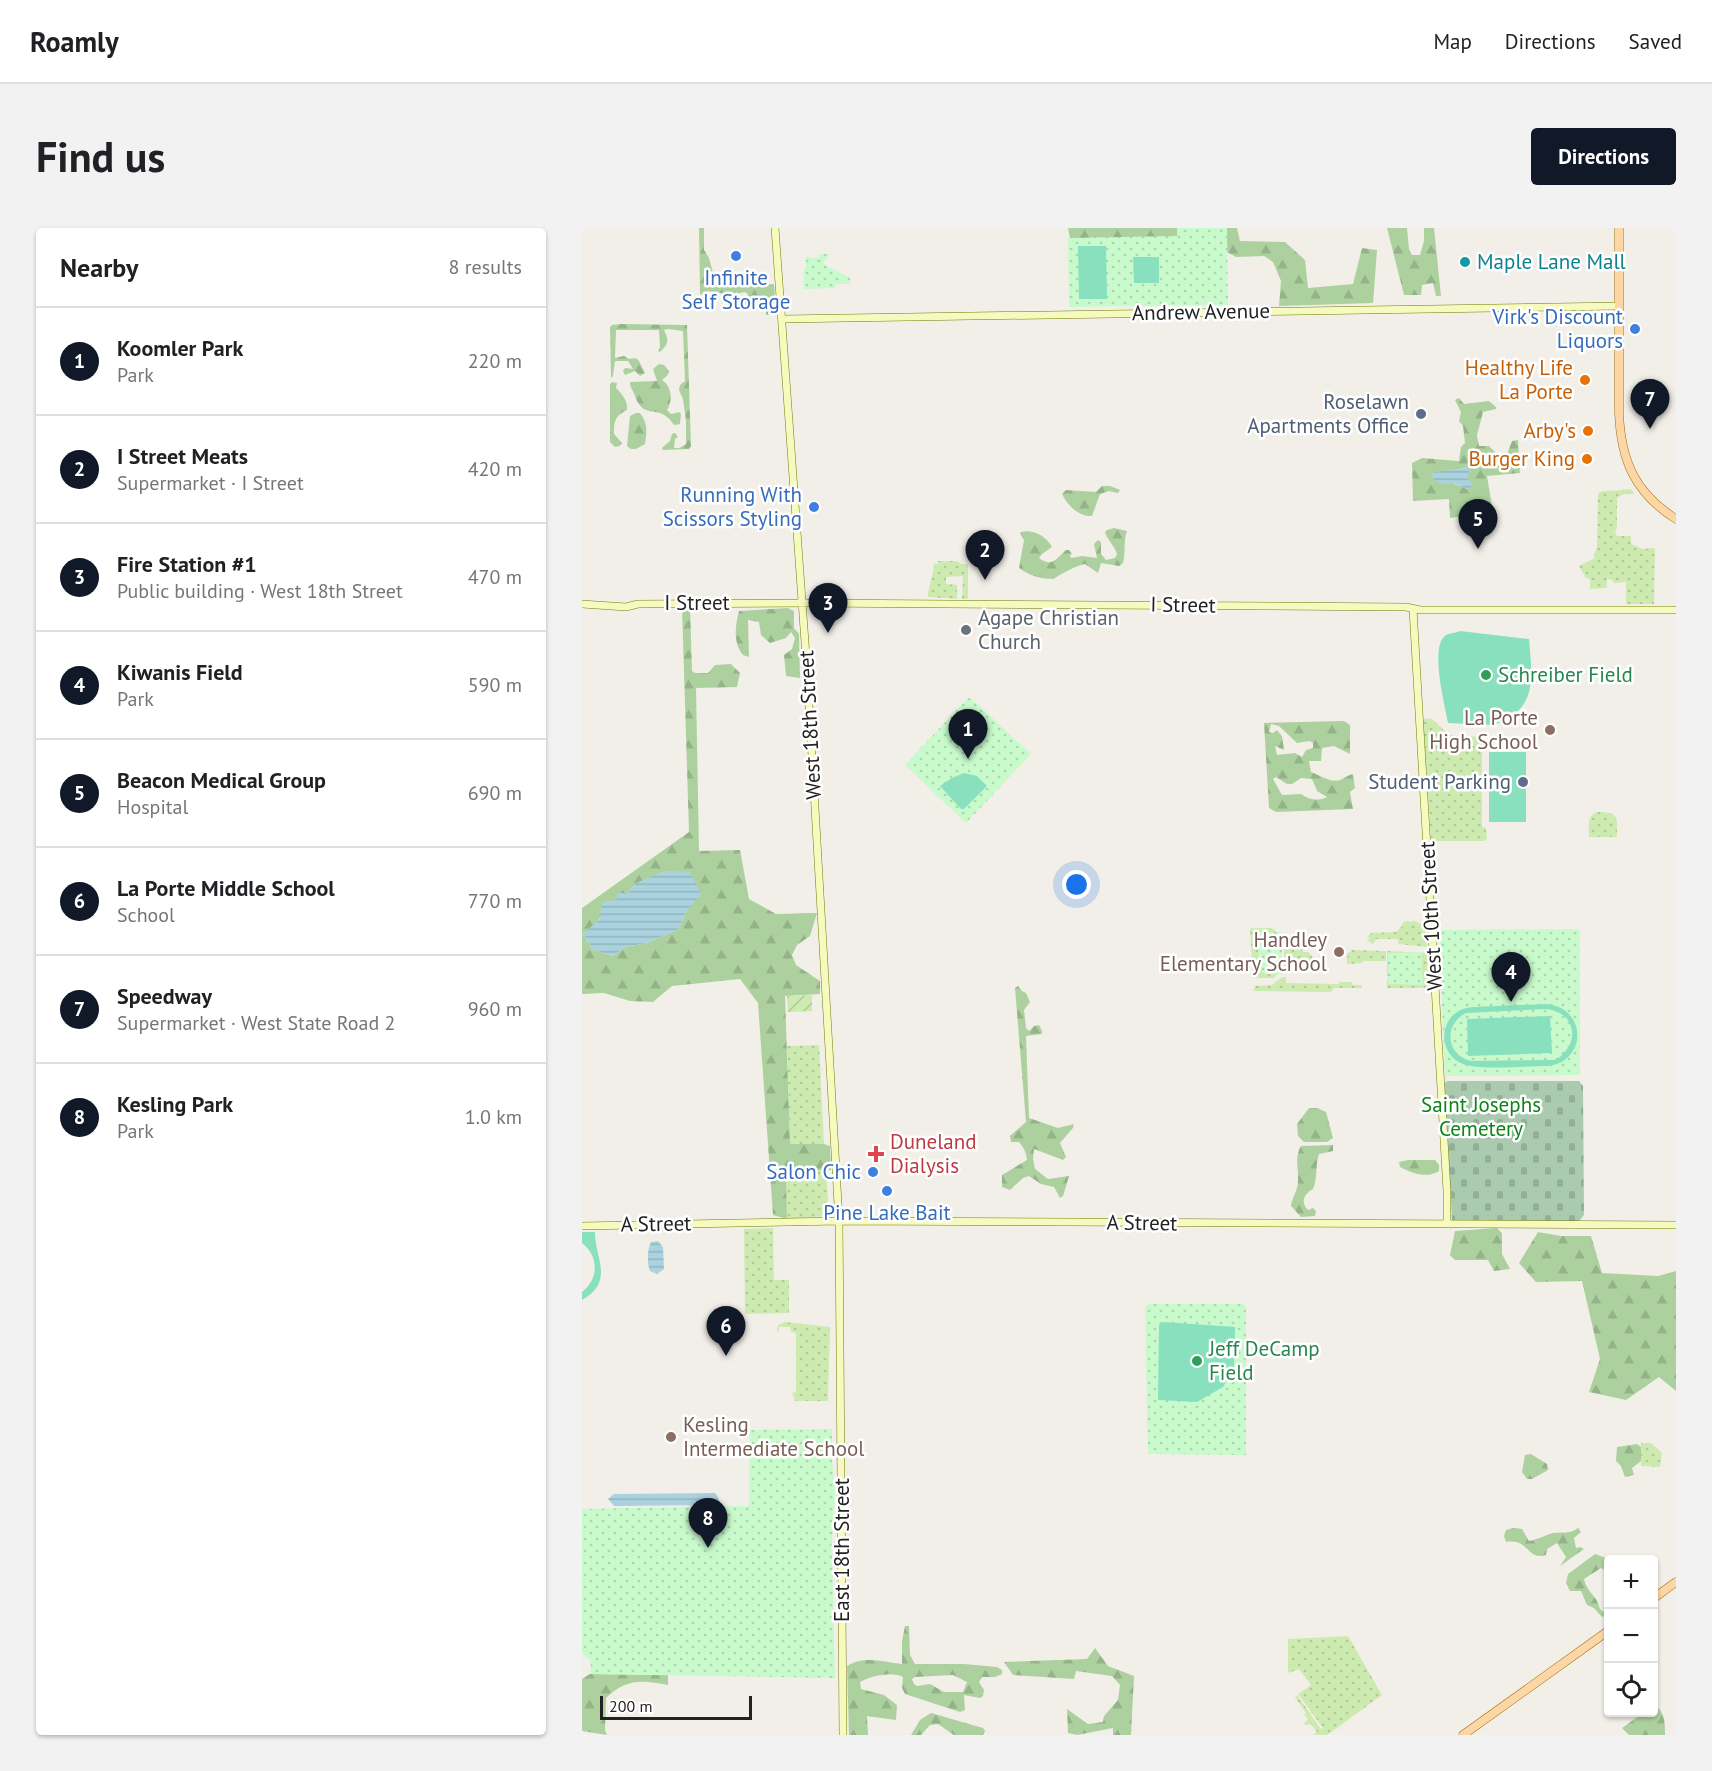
<!DOCTYPE html>
<html lang="en">
<head>
<meta charset="utf-8">
<style>
  body { margin:0; font-family:"PT Sans",sans-serif; background:#f2f2f2; color:#202124 }
  .controls { position:absolute; right:18px; bottom:18px; display:grid; overflow:hidden; border-radius:6px; box-shadow:0 2px 4px #0004 }
  .controls button { width:54px; height:54px; display:grid; place-items:center; padding:0; border:0; border-bottom:2px solid #e0e0e0; background:#fff; color:#202124; font:30px sans-serif }
  .scale { position:absolute; left:18px; bottom:15px; width:152px; box-sizing:border-box; padding-left:6px; border:3px solid #222; border-top:0; font-size:16px; line-height:21px; white-space:nowrap; color:#222; -webkit-text-stroke:4px #fff; paint-order:stroke }
  .you { position:absolute; left:495px; top:657px; width:21px; height:21px; margin:-15px; border:4px solid #fff; border-radius:50%; background:#1a73e8; box-shadow:0 0 0 9px #1a73e833 }
  .badge { display:grid; place-items:center; width:39px; height:39px; border-radius:50%; background:#111827; color:#fff; font-size:20px; font-weight:700 }
  .pin { position:absolute; translate:-50% -50px; filter:drop-shadow(0 2px 3px #0008) }
  .pin::after { content:''; position:absolute; top:32px; width:21px; height:18px; background:inherit; clip-path:polygon(0 0,100% 0,50% 100%) }
  .list { margin:0; padding:0; list-style:none }
  h2 { display:flex; justify-content:space-between; align-items:center; height:78px; margin:0; padding:0 24px; font-size:26px }
  h2 small { font-size:20px; font-weight:400; color:#757577 }
  .list li { display:grid; grid-template-columns:39px 1fr auto; gap:18px; align-items:center; box-sizing:border-box; height:108px; padding:0 24px; border-top:2px solid #e0e0e0 }
  .list b { display:block; font-size:22px; white-space:nowrap }
  .list p { margin:0; font-size:20px; white-space:nowrap; color:#757577 }
  .list em { font-size:20px; font-style:normal; color:#757577 }
  .icon { flex:none; width:33px; height:33px; fill:none; stroke:currentColor; stroke-width:2; stroke-linecap:round; stroke-linejoin:round }
  .map { position:relative; flex:none; width:1094px; height:1507px; overflow:hidden; border-radius:6px }
  header { display:flex; align-items:center; gap:36px; box-sizing:border-box; height:84px; padding:0 30px; background:#fff; border-bottom:2px solid #e0e0e0 }
  header strong { font-size:28px }
  nav { display:flex; gap:33px; margin-inline-start:auto; font-size:21px }
  .intro { display:flex; align-items:center; justify-content:space-between; box-sizing:border-box; height:144px; padding:0 36px }
  h1 { margin:0; font-size:42px }
  .button { padding:15px 27px; border-radius:6px; background:#111827; color:#fff; font-size:21px; font-weight:700 }
  main { display:flex; gap:36px; padding:0 36px }
  aside { flex:1; background:#fff; border-radius:6px; box-shadow:0 2px 4px #0004 }
  .map>svg:first-child { display:block }
  .grass { fill:url(#grass-dots) }
  .forest { fill:url(#forest-firs); fill-rule:evenodd }
  .cemetery { fill:url(#cemetery-stones) }
  .park { fill:url(#park-dots) }
  .garden { fill:url(#garden-furrows) }
  .pitch { fill:#88e0be; fill-rule:evenodd }
  .water { fill:url(#water-rules) }
  .lines { fill:none; stroke-linecap:round; stroke-linejoin:round }
  .secondary-casing { stroke:#707d05; stroke-width:8 }
  .primary-casing { stroke:#a06b00; stroke-width:9 }
  .secondary { stroke:#f7fabf; stroke-width:7 }
  .primary { stroke:#fcd6a4; stroke-width:8 }
  .shop-dot { fill:#3f7fe0; stroke:#fff; stroke-width:2 }
  .culture-dot { fill:#0f9aa8; stroke:#fff; stroke-width:2 }
  .food-dot { fill:#e8710a; stroke:#fff; stroke-width:2 }
  .service-dot { fill:#5c6f8a; stroke:#fff; stroke-width:2 }
  .worship-dot { fill:#6b7280; stroke:#fff; stroke-width:2 }
  .leisure-dot { fill:#2e9e5b; stroke:#fff; stroke-width:2 }
  .education-dot { fill:#8d6e63; stroke:#fff; stroke-width:2 }
  .health-dot { fill:#e0444e; stroke:#fff; stroke-width:2 }
  .labels { text-anchor:middle; stroke-width:5; stroke-linejoin:round; paint-order:stroke }
  .culture-label { font-size:21px; fill:#0d838f; stroke:#fff; text-anchor:start }
  .shop-label { font-size:21px; fill:#366cbe; stroke:#fff; text-anchor:end }
  .street-label { font-size:21px; fill:#222; stroke:#fff }
  .food-label { font-size:21px; fill:#c56008; stroke:#fff; text-anchor:end }
  .service-label { font-size:21px; fill:#4e5e75; stroke:#fff; text-anchor:end }
  .worship-label { font-size:21px; fill:#5b616d; stroke:#fff; text-anchor:start }
  .leisure-label { font-size:21px; fill:#27864d; stroke:#fff; text-anchor:start }
  .education-label { font-size:21px; fill:#785e54; stroke:#fff; text-anchor:end }
  .park-label { font-size:21px; fill:#0c8416; stroke:#fff }
  .health-label { font-size:21px; fill:#be3a42; stroke:#fff; text-anchor:start }
</style>
</head>
<body>
<header>
<strong>Roamly</strong>
<nav><a>Map</a><a>Directions</a><a>Saved</a></nav>
</header>
<div class="intro"><h1>Find us</h1><a class="button">Directions</a></div>
<main>
<aside>
<h2>Nearby<small>8 results</small></h2>
<ul class="list">
<li><span class="badge">1</span><div><b>Koomler Park</b><p>Park</p></div><em>220 m</em></li>
<li><span class="badge">2</span><div><b>I Street Meats</b><p>Supermarket · I Street</p></div><em>420 m</em></li>
<li><span class="badge">3</span><div><b>Fire Station #1</b><p>Public building · West 18th Street</p></div><em>470 m</em></li>
<li><span class="badge">4</span><div><b>Kiwanis Field</b><p>Park</p></div><em>590 m</em></li>
<li><span class="badge">5</span><div><b>Beacon Medical Group</b><p>Hospital</p></div><em>690 m</em></li>
<li><span class="badge">6</span><div><b>La Porte Middle School</b><p>School</p></div><em>770 m</em></li>
<li><span class="badge">7</span><div><b>Speedway</b><p>Supermarket · West State Road 2</p></div><em>960 m</em></li>
<li><span class="badge">8</span><div><b>Kesling Park</b><p>Park</p></div><em>1.0 km</em></li>
</ul>
</aside>
<div class="map">
<svg width="1094" height="1507" viewBox="0 0 1094 1507">
  <defs>
    <pattern id="grass-dots" width="8" height="8" patternUnits="userSpaceOnUse" patternTransform="scale(1.5)"><rect width="8" height="8" fill="#cdebb0"/><path d="M2 2h.1M6 6h.1" fill="none" stroke="#b0c997" stroke-width="1.8" stroke-linecap="round"/></pattern>
    <pattern id="forest-firs" width="22" height="20" patternUnits="userSpaceOnUse" patternTransform="scale(1.5)"><rect width="22" height="20" fill="#add19e"/><path d="M5 1l3.5 6h-7zM16 11l3.5 6h-7z" fill="#95b388"/></pattern>
    <pattern id="cemetery-stones" width="16" height="16" patternUnits="userSpaceOnUse" patternTransform="scale(1.5)"><rect width="16" height="16" fill="#aacbaf"/><path d="M2 7V4a2 2 0 0 1 4 0v3zM10 15v-3a2 2 0 0 1 4 0v3z" fill="#92ae96"/></pattern>
    <pattern id="park-dots" width="8" height="8" patternUnits="userSpaceOnUse" patternTransform="scale(1.5)"><rect width="8" height="8" fill="#c8facc"/><path d="M2 2h.1M6 6h.1" fill="none" stroke="#acd6af" stroke-width="1.8" stroke-linecap="round"/></pattern>
    <pattern id="garden-furrows" width="10" height="10" patternUnits="userSpaceOnUse" patternTransform="scale(1.5)"><rect width="10" height="10" fill="#cdebb0"/><path d="M-1 1l2-2M0 10L10 0M9 11l2-2" fill="none" stroke="#b0c997"/></pattern>
    <pattern id="water-rules" width="6" height="5" patternUnits="userSpaceOnUse" patternTransform="scale(1.5)"><rect width="6" height="5" fill="#aad3df"/><path d="M0 2.5h6" fill="none" stroke="#92b5bf"/></pattern>
  </defs>
  <rect width="100%" height="100%" fill="#f2efe9"/>
  <!-- grass -->
  <path class="grass" d="M1046 261 1050 262 1052 266H1042L1035 270V299L1033 304 1035 308H1049V316L1061 321 1073 320 1072 376H1044V354L1032 355 1030 352 1025 351V360L1008 361V351L1004 350 997 338 1013 330 1012 327 1015 319 1016 265C1026 261 1035 264 1046 261Z
    M356 333H375L380 336H386V371H380L381 348 364 349V356L375 357V371L346 369C346 357 352 348 352 336H356Z
    M843 490 850 491 867 507 900 509V599L904 600 905 611 902 613H849L841 493Z
    M1016 584C1038 584 1035 590 1035 609H1007C1007 599 1004 587 1016 584Z
    M833 693 844 699 845 719 816 716 817 712 815 711H794L791 716 786 713 785 711H789L785 709 789 705 814 704 820 698 821 694Z
    M671 700H690L694 704H676L677 741 683 746H695L692 750H671L668 701Z
    M702 721H721V724H726L736 735H704V740H702Z
    M769 722 804 723V733H781L780 735 765 736V725L769 724Z
    M805 723 845 725 847 760H805V750H810V748H805Z
    M700 749H704V755L757 756V754H770L771 757H780V760H752L749 764 671 763 673 758 690 757Z
    M237 817 242 916 208 917 205 818Z
    M244 942 247 988 205 991 204 943Z
    M191 1000 192 1052H207V1085L163 1086 162 1001Z
    M203 1094 248 1099 246 1173H213L210 1165 214 1164V1105L209 1104 208 1099H197V1103H195L196 1097Z
    M1059 1215H1069L1080 1225 1078 1239 1059 1238Z
    M766 1408 800 1467 745 1507H731L735 1504 729 1496 723 1497 722 1495 726 1492 722 1486 724 1485 713 1469 715 1467 739 1501 741 1500 716 1466 729 1457 717 1441 706 1445V1411Z"/>
  <!-- forest -->
  <path class="forest" d="M117 0H122V22L127 30 133 52 142 57 192 56 194 86 184 87V75L179 70 173 71 167 80 162 77 166 66 163 64 149 67 126 63 121 67 118 66Z
    M486 0H616L617 15 489 16Z
    M635 0H655L658 13 703 14 723 32 726 60 771 56 780 20 795 22 791 75 697 78 699 53 691 34 682 28 654 29 641 22Z
    M805 0H825L827 21 830 27H838L842 13V0H852L859 68H854L851 55 840 57 839 67H822Z
    M39 96 105 97 109 218 107 221 81 222 80 220 88 213 90 206 93 205 96 209 93 211 92 220H97L104 216V193L101 171 97 162 98 157 103 153 101 103 86 101 82 102C86 111 88 115 78 124L76 123 78 119 77 102H34L33 130 42 128 47 131 54 130 57 133 63 145 58 148 53 143 43 147 41 143 43 140 51 141 46 133H33L31 148 29 150 28 99 30 97Z
    M77 136 82 137 87 143 85 148 80 152C90 158 91 173 85 182L89 186 97 184 99 186 98 196 92 197C90 195 89 192 86 190 74 178 61 191 53 168 51 162 48 160 48 154L75 153 71 141Z
    M30 154 35 155 34 160C40 166 46 173 45 182 33 188 32 193 32 206L40 215 37 218 33 219 28 214V156Z
    M877 170 882 176 907 173 914 179V181L901 184 895 207 897 218H907L915 226H925L930 213 936 212 938 245 905 248 910 278 905 285 868 290 867 271 831 273 830 235 840 230 877 233 879 219 883 215 881 198 877 193 879 184 873 172ZM884 239 885 261 850 246C862 242 873 243 884 239Z
    M54 185H58C66 196 65 203 63 216L54 221H49L45 218 48 188Z
    M520 258H528L538 262 536 265 527 263 518 266 510 288C497 289 485 277 480 266L484 262 514 264Z
    M532 300 545 303C541 314 544 324 541 335L537 338 519 335 516 345 503 336C496 337 478 346 472 351 460 351 447 348 437 340L442 312 438 305 439 304C451 301 464 308 470 319L460 326 457 330C470 340 475 330 484 322H487L490 326 488 327 489 330 500 328 515 330 512 316 516 312 519 314V326L524 332 533 330 535 326C532 317 526 313 523 304L525 302Z
    M100 379H108L110 443 113 445H126L133 437 149 436 158 445 155 459 114 460 117 623 158 622 167 671 194 686 235 685 228 708 215 717 210 727 214 737 238 753V766L203 768 208 916H242L248 918 249 942 204 943 205 991 191 987 176 775 158 751 90 758 71 774 48 773 22 765 0 766V680L107 604ZM54 655 104 684 97 701 65 715 43 719 31 728 10 721 1 706 11 698 35 671 45 666Z
    M206 380 212 383V400L217 406 218 450 204 448 202 427 210 421 213 410 209 404 204 410 188 415 179 407 177 394 166 392 167 429 161 427C151 415 153 398 157 383Z
    M762 493 768 497V526L752 518 740 520 739 533H727L729 544C737 547 749 555 758 552 763 550 766 547 771 546L773 560 768 564 771 581 694 584 687 580 682 495ZM689 496 697 498 715 515 728 513 731 515V520L724 522 720 529 713 525 695 527 693 518 702 522 700 508 695 502 691 505 687 504ZM694 549 705 556H710L719 550 730 551 735 563 745 569C736 574 726 571 719 566L700 567 691 551Z
    M436 758 440 763 444 765 448 774 442 782 444 800 447 803 452 798 457 797 460 803V806L444 808 447 890 476 900 492 896 491 900 478 915 484 929 481 932 452 921 451 931 453 941 466 951 487 948 481 968 478 970 472 959 459 956 447 948 441 950 428 962 420 959V947L445 932C444 924 442 920 437 914H429L428 908 444 894 433 760Z
    M727 880H735L744 884 751 910 745 914H722L716 908 715 896Z
    M751 917V923L737 926C733 938 736 949 731 961 722 966 718 974 726 982L731 980 734 983 733 988 719 989 709 978C710 969 716 962 716 954 717 941 712 930 719 918Z
    M826 932H853L857 937V943C844 951 830 945 818 939L817 934Z
    M915 1000 920 1005V1026L928 1041 912 1043 906 1032H873L868 1027 873 1003Z
    M956 1004 979 1008H1009L1020 1045 1076 1048 1094 1043V1163L1077 1149 1044 1172 1007 1164 1018 1131 1000 1053 954 1054 937 1035Z
    M1055 1216 1059 1219V1233L1050 1240 1052 1247 1043 1249 1039 1238 1034 1233 1035 1219Z
    M949 1226 965 1236 966 1242 950 1251H945L940 1244 943 1227Z
    M931 1300 940 1301 947 1313C955 1312 963 1307 971 1305 980 1304 988 1306 996 1300L999 1304 992 1310 994 1320 998 1319 1002 1321 978 1338 984 1329 975 1315 965 1321 964 1327C944 1333 948 1310 924 1314L922 1308 924 1302Z
    M1013 1326 1027 1331 1026 1344 1019 1340 1002 1351C1004 1360 1008 1363 1013 1370 1019 1377 1015 1384 1026 1384L1025 1387 1020 1389 1012 1380 1005 1377 999 1363H988L984 1355 986 1346Z
    M323 1398H327L328 1427 333 1436H382L415 1439 420 1442V1446L413 1449H400L397 1454 402 1462 401 1468 398 1470 382 1467 383 1482 378 1484 323 1466 320 1460 321 1449C310 1443 289 1448 278 1454L279 1461 302 1467 315 1477 314 1492 285 1488 286 1507H267L265 1438C282 1427 302 1434 320 1436V1413ZM371 1447 385 1454 381 1464H362L348 1456 335 1458 332 1456 330 1451 333 1449Z
    M513 1420 526 1438 552 1448 549 1507H531V1500L495 1507 486 1505 485 1481 506 1496 521 1494 522 1488 536 1472 538 1457 530 1448 494 1443 492 1451 431 1447 422 1434 505 1431Z
    M8 1446 86 1447V1457C61 1452 44 1450 24 1470L23 1502 25 1507 0 1503V1451Z
    M1073 1476C1083 1486 1083 1494 1083 1507H1047L1040 1500 1061 1485 1072 1484Z
    M349 1485 401 1500 403 1503 401 1507H372L356 1496 348 1497 339 1507H329L338 1492Z"/>
  <!-- cemetery -->
  <path class="cemetery" d="M865 853H997L1001 858 1002 987 998 992 993 994 870 992 862 856Z"/>
  <!-- park -->
  <path class="park" d="M595 0H645L646 77 487 79 486 10 595 8Z
    M237 26H248L242 34 243 37 268 50V56H254L253 60 222 61V41L224 40V29L237 30Z
    M386 470 390 471 449 526 384 595 323 537Z
    M996 701 998 703V847L863 848 857 702Z
    M676 704H700V746H683L677 741Z
    M839 724 841 757 806 756V725Z
    M567 1076H661L664 1079V1227L566 1226 563 1079Z
    M250 1201V1230L253 1264 250 1314 253 1450 8 1446 9 1433 0 1425V1281L167 1278 168 1202Z"/>
  <!-- garden -->
  <path class="garden" d="M230 767V783L206 784 205 768Z"/>
  <!-- pitch -->
  <path class="pitch" d="M496 18H524L525 71H497Z
    M551 29H577V55H552Z
    M878 403 947 411C950 449 957 482 911 497L866 495C863 477 847 418 864 407 868 405 874 405 878 403Z
    M907 524H944V594H907Z
    M382 545 395 548 405 558 382 581H379L358 558 370 550Z
    M964 776C1005 779 1006 834 965 838 944 838 904 842 885 837 867 833 857 813 865 796 870 785 879 780 891 779ZM964 781C995 784 999 817 973 832L889 833C864 827 861 797 884 785Z
    M968 788 970 825 886 828 885 791Z
    M0 1004H13C13 1031 33 1053 0 1072V1064C17 1051 17 1028 0 1015Z
    M582 1094 653 1099 652 1141 641 1159 615 1174 576 1172 577 1097Z"/>
  <!-- water -->
  <path class="water" d="M884 239 888 240 885 251 890 254V258L885 261 872 255 860 256 853 253 849 245C862 242 873 243 884 239Z
    M83 643 108 644 119 666 104 684 97 701 65 715 43 719 31 728 10 721 1 706 18 691 20 675 35 671 36 664 45 666 54 655Z
    M76 1013 81 1019 82 1041 75 1046 68 1043C65 1035 65 1022 69 1014Z
    M133 1265 136 1269 137 1273 128 1277 32 1278 26 1271 32 1266Z"/>
  <g class="lines">
    <!-- secondary casing -->
    <g class="secondary-casing">
      <path id="secondary" d="M193 0 225 442 257 993 261 1507
        M201 91 1037 78
        M0 376 44 379 56 376 226 375 824 379 838 382H1094
        M831 381 865 963V996
        M0 998 257 993 1094 997"/>
    </g>
    <!-- primary casing -->
    <g class="primary-casing">
      <path id="primary" d="M1037 0V185C1039 233 1053 265 1094 291
        M1072 1370 1094 1354
        M881 1507 1026 1403"/>
    </g>
    <!-- secondary -->
    <use href="#secondary" class="secondary"/>
    <!-- primary -->
    <use href="#primary" class="primary"/>
  </g>
  <!-- markers -->
  <g class="shop-dot">
    <circle cx="154" cy="28" r="6"/>
    <circle cx="1053" cy="101" r="6"/>
    <circle cx="232" cy="279" r="6"/>
    <circle cx="291" cy="944" r="6"/>
    <circle cx="305" cy="963" r="6"/>
  </g>
  <circle class="culture-dot" cx="883" cy="34" r="6"/>
  <g class="food-dot">
    <circle cx="1003" cy="152" r="6"/>
    <circle cx="1006" cy="203" r="6"/>
    <circle cx="1005" cy="231" r="6"/>
  </g>
  <g class="service-dot">
    <circle cx="839" cy="186" r="6"/>
    <circle cx="941" cy="554" r="6"/>
  </g>
  <circle class="worship-dot" cx="384" cy="402" r="6"/>
  <g class="leisure-dot">
    <circle cx="904" cy="447" r="6"/>
    <circle cx="615" cy="1133" r="6"/>
  </g>
  <g class="education-dot">
    <circle cx="968" cy="502" r="6"/>
    <circle cx="757" cy="724" r="6"/>
    <circle cx="89" cy="1209" r="6"/>
  </g>
  <path class="health-dot" d="M291 917h6v6h6v6h-6v6h-6v-6h-6v-6h6z"/>
  <g class="labels">
    <!-- culture labels -->
    <g class="culture-label">
      <text x="895" y="41">Maple Lane Mall</text>
    </g>
    <!-- shop labels -->
    <g class="shop-label">
      <text x="154" y="57" text-anchor="middle">Infinite<tspan x="154" dy="24">Self Storage</tspan></text>
      <text x="1041" y="96">Virk's Discount<tspan x="1041" dy="24">Liquors</tspan></text>
      <text x="220" y="274">Running With<tspan x="220" dy="24">Scissors Styling</tspan></text>
      <text x="279" y="951">Salon Chic</text>
      <text x="305" y="992" text-anchor="middle">Pine Lake Bait</text>
    </g>
    <!-- street labels -->
    <g class="street-label">
      <text transform="translate(619 84) rotate(-1)" y="7">Andrew Avenue</text>
      <text x="115" y="382">I Street</text>
      <text transform="translate(601 377) rotate(1)" y="7">I Street</text>
      <text transform="translate(228 497) rotate(-93)" y="7">West 18th Street</text>
      <text transform="translate(849 688) rotate(-93)" y="7">West 10th Street</text>
      <text transform="translate(560 995) rotate(1)" y="7">A Street</text>
      <text transform="translate(74 996) rotate(-1)" y="7">A Street</text>
      <text transform="translate(260 1322) rotate(-90)" y="7">East 18th Street</text>
    </g>
    <!-- food labels -->
    <g class="food-label">
      <text x="991" y="147">Healthy Life<tspan x="991" dy="24">La Porte</tspan></text>
      <text x="994" y="210">Arby's</text>
      <text x="993" y="238">Burger King</text>
    </g>
    <!-- service labels -->
    <g class="service-label">
      <text x="827" y="181">Roselawn<tspan x="827" dy="24">Apartments Office</tspan></text>
      <text x="929" y="561">Student Parking</text>
    </g>
    <!-- worship labels -->
    <g class="worship-label">
      <text x="396" y="397">Agape Christian<tspan x="396" dy="24">Church</tspan></text>
    </g>
    <!-- leisure labels -->
    <g class="leisure-label">
      <text x="916" y="454">Schreiber Field</text>
      <text x="627" y="1128">Jeff DeCamp<tspan x="627" dy="24">Field</tspan></text>
    </g>
    <!-- education labels -->
    <g class="education-label">
      <text x="956" y="497">La Porte<tspan x="956" dy="24">High School</tspan></text>
      <text x="745" y="719">Handley<tspan x="745" dy="24">Elementary School</tspan></text>
      <text x="101" y="1204" text-anchor="start">Kesling<tspan x="101" dy="24">Intermediate School</tspan></text>
    </g>
    <!-- park labels -->
    <g class="park-label">
      <text x="899" y="884">Saint Josephs<tspan x="899" dy="24">Cemetery</tspan></text>
    </g>
    <!-- health labels -->
    <g class="health-label">
      <text x="308" y="921">Duneland<tspan x="308" dy="24">Dialysis</tspan></text>
    </g>
  </g>
</svg>
<div class="controls">
<button>+</button>
<button>−</button>
<button><svg class="icon" aria-label="locate" viewBox="0 0 24 24"><circle cx="12" cy="12" r="6"/><path d="M12 2v4M12 18v4M2 12h4M18 12h4"/></svg></button>
</div>
<div class="scale">200 m</div>
<div class="you"></div>
<div class="pin badge" style="left:386px;top:531px">1</div>
<div class="pin badge" style="left:403px;top:352px">2</div>
<div class="pin badge" style="left:246px;top:405px">3</div>
<div class="pin badge" style="left:929px;top:774px">4</div>
<div class="pin badge" style="left:896px;top:321px">5</div>
<div class="pin badge" style="left:144px;top:1128px">6</div>
<div class="pin badge" style="left:1068px;top:201px">7</div>
<div class="pin badge" style="left:126px;top:1320px">8</div>
</div>
</main>
</body>
</html>
